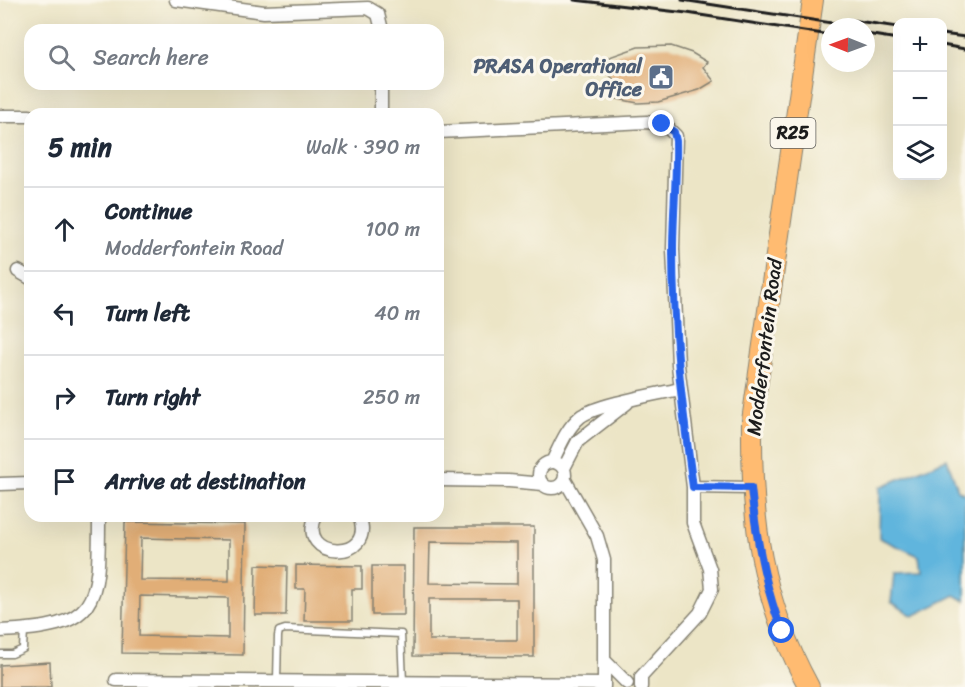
<!DOCTYPE html>
<html lang="en">
<head>
<meta charset="utf-8">
<style>
  body { margin:0; font-family:Sriracha,sans-serif; background:#f2f2f3; color:#1f2937 }
  .controls { position:absolute; right:18px; top:18px; display:grid; overflow:hidden; border-radius:12px; box-shadow:0 6px 24px #0002 }
  .controls button { width:54px; height:54px; display:grid; place-items:center; padding:0; border:0; border-bottom:2px solid #e0e1e3; background:#fff; color:#1f2937; font:30px sans-serif }
  .compass { position:absolute; left:821px; top:18px; width:54px; height:54px; border-radius:50%; background:#fff; box-shadow:0 6px 24px #0002; rotate:271deg }
  .stop { position:absolute; width:18px; height:18px; margin:-14px; border:4px solid #2563eb; border-radius:50%; background:#fff }
  .stop.end { background:#2563eb; border-color:#fff; box-shadow:0 2px 6px #0008 }
  .list { margin:0; padding:0; list-style:none }
  h2 { display:flex; justify-content:space-between; align-items:center; height:78px; margin:0; padding:0 24px; font-size:26px }
  h2 small { font-size:20px; font-weight:400; color:#747a83 }
  .list li { display:grid; grid-template-columns:39px 1fr auto; gap:18px; align-items:center; box-sizing:border-box; height:84px; padding:0 24px; border-top:2px solid #e0e1e3 }
  .list b { display:block; font-size:22px; white-space:nowrap }
  .list p { margin:0; font-size:20px; white-space:nowrap; color:#747a83 }
  .list em { font-size:20px; font-style:normal; color:#747a83 }
  .icon { flex:none; width:33px; height:33px; fill:none; stroke:currentColor; stroke-width:2; stroke-linecap:round; stroke-linejoin:round }
  .map { position:relative; flex:none; width:965px; height:687px; overflow:hidden }
  .search { position:absolute; background:#fff; box-shadow:0 6px 24px #0002; left:24px; top:24px; width:420px; height:66px; display:flex; align-items:center; gap:15px; box-sizing:border-box; padding:0 21px; border-radius:18px; color:#747a83; font-size:22px }
  .panel { position:absolute; background:#fff; box-shadow:0 6px 24px #0002; left:24px; top:108px; width:420px; height:414px; border-radius:18px }
  .map>svg:first-child { display:block }
  .water { fill:#61b5dd; stroke:#3e687c; stroke-width:1.5 }
  .building { fill:#e1ae77; fill-rule:evenodd }
  .lines { fill:none; stroke-linecap:round; stroke-linejoin:round }
  .lane-casing { stroke:#848071; stroke-width:9 }
  .street-casing { stroke:#848071; stroke-width:15 }
  .primary-casing { stroke:#848071; stroke-width:22 }
  .lane { stroke:#fff; stroke-width:6 }
  .street { stroke:#fff; stroke-width:12 }
  .primary { stroke:#ffbb71; stroke-width:20 }
  .rail { stroke:#1c1c1c; stroke-width:3 }
  .route { stroke:#2563eb; stroke-width:8 }
  .labels { text-anchor:middle; stroke-width:6; stroke-linejoin:round; paint-order:stroke }
  .shield { fill:#fbf7ec; stroke:#5f5e5a; stroke-width:1.5 }
  .shield-label { font-size:18px; font-weight:bold; fill:#1c1c1c }
  .service-label { font-size:20px; font-weight:bold; fill:#4e5e75; stroke:#fbf7ec; text-anchor:end }
  .street-label { font-size:20px; fill:#1c1c1c; stroke:#fbf7ec }
</style>
</head>
<body>
<div class="map">
<svg width="965" height="687" viewBox="0 0 965 687">
  <rect width="100%" height="100%" fill="#fbf7ec"/>
  <filter id="ink" filterUnits="userSpaceOnUse"><feTurbulence type="fractalNoise" baseFrequency=".0167" numOctaves="2"/><feDisplacementMap in="SourceGraphic" scale="12" xChannelSelector="R" yChannelSelector="G"/><feConvolveMatrix kernelMatrix="1 2 1 2 8 2 1 2 1" color-interpolation-filters="sRGB"/></filter>
  <filter id="wash" filterUnits="userSpaceOnUse"><feTurbulence type="fractalNoise" baseFrequency=".008" numOctaves="4" result="noise"/><feDisplacementMap in="SourceGraphic" scale="24" xChannelSelector="R" yChannelSelector="G"/><feGaussianBlur stdDeviation="1.35" result="paint"/><feColorMatrix in="noise" values="0 0 0 0 0 0 0 0 0 0 0 0 0 0 0 0 0 1.4 0 .05"/><feComposite in="paint" operator="in"/></filter>
  <g filter="url(#wash)">
    <rect width="100%" height="100%" fill="#ece5c6"/>
    <!-- water -->
    <path class="water" d="M947 459 958 490 965 494V601L955 595 913 616 891 602 894 573 921 572 919 556 879 538 880 487Z"/>
    <g id="blocks">
      <!-- building -->
      <path class="building" d="M671 46 692 53 707 62 703 67 714 81 699 90 658 102 638 103 602 96 615 81 598 61 638 47Z
        M125 522 245 524 243 655 122 653ZM141 538 229 540V581L140 580ZM140 596 228 598V638L139 636Z
        M414 527H534V657L413 656ZM430 542 517 543V584L429 583ZM429 599H517V640H429Z
        M256 565 287 566 286 615H255Z
        M296 565 362 566V589H352V621H304L305 589H296Z
        M372 566H404V615H372Z
        M50 662 51 687H0V665Z"/>
    </g>
  </g>
  <g filter="url(#ink)">
    <use href="#blocks" fill-opacity="0" stroke="#848071" stroke-width="1.5"/>
    <g class="lines">
      <!-- lane casing -->
      <g class="lane-casing">
        <path id="lane" d="M0 654H12L23 649 24 630
          M277 680 278 636 279 631 285 629 401 634 403 682"/>
      </g>
      <!-- street casing -->
      <g class="street-casing">
        <path id="street" d="M176 0 264 12 368 8 378 14 382 30
          M381 114V84
          M0 116H30
          M438 132 647 122 666 126 676 136 673 249 678 365 693 487V523L710 569 712 589 700 613 641 677V687
          M18 271 30 278
          M539 475a13 13 0 1 1 26 0a13 13 0 1 1-26 0Z
          M552 462C560 446 566 429 580 417 594 405 657 394 680 389
          M564 468 578 441 627 403
          M438 480 509 481 543 484
          M565 480 597 536 604 560V687
          M0 484 30 483
          M693 487 751 488
          M316 516C295 560 378 564 359 516
          M0 631C99 627 99 606 99 516
          M604 660 627 683
          M116 680 604 684"/>
      </g>
      <!-- primary casing -->
      <g class="primary-casing">
        <path id="primary" d="M809 687C760 597 751 521 752 421L813 0"/>
      </g>
      <!-- lane -->
      <use href="#lane" class="lane"/>
      <!-- street -->
      <use href="#street" class="street"/>
      <!-- primary -->
      <use href="#primary" class="primary"/>
      <!-- rail -->
      <path class="rail" d="M574 0 687 13 830 35
        M682 0 858 27
        M850 20 898 27
        M866 34 898 39
        M942 34 965 37
        M942 45 965 49"/>
    </g>
  </g>
  <g class="lines" filter="url(#ink)">
    <!-- route -->
    <path class="route" d="M662 124 674 132 676 141C677 177 673 214 673 250 673 330 682 408 693 487L751 488C756 537 764 585 782 631"/>
  </g>
  <!-- icons -->
  <defs>
    <g id="civic-square" transform="scale(1.35)"><rect x="-9" y="-9" width="18" height="18" rx="4" fill="#5c6f8a" stroke="#fbf7ec"/><path d="M-.6-6.5H3V-4.5H.6V-3L4-1V1h2V6H-6V1h2V-1L-.6-3ZM-1.2 2.5V6h2.4V2.5Z" fill="#fff"/></g>
  </defs>
  <g fill-rule="evenodd">
    <use href="#civic-square" x="661" y="77"/>
  </g>
  <g class="labels">
    <!-- shield labels -->
    <rect class="shield" x="770.5" y="118" width="45" height="30" rx="4.5"/>
    <g class="shield-label">
      <text x="793" y="139">R25</text>
    </g>
    <!-- service labels -->
    <g class="service-label">
      <text x="642" y="73">PRASA Operational<tspan x="642" dy="23">Office</tspan></text>
    </g>
    <!-- street labels -->
    <g class="street-label">
      <text transform="translate(764 347) rotate(-83)" y="7">Modderfontein Road</text>
    </g>
  </g>
</svg>
<div class="controls">
<button>+</button>
<button>−</button>
<button><svg class="icon" aria-label="layers" viewBox="0 0 24 24"><path d="M12 4l9 5-9 5-9-5zM3 14l9 5 9-5"/></svg></button>
</div>
<svg class="compass" viewBox="-18 -18 36 36"><path d="M0-13l5 13h-10z" fill="#e53935"/><path d="M0 13l5-13h-10z" fill="#747a83"/></svg>
<div class="stop" style="left:782px;top:631px"></div>
<div class="stop end" style="left:662px;top:124px"></div>
<div class="search"><svg class="icon" aria-label="search" viewBox="0 0 24 24"><circle cx="10" cy="10" r="6"/><path d="M15 15l6 6"/></svg>Search here</div>
<section class="panel">
<h2>5 min<small>Walk · 390 m</small></h2>
<ul class="list">
<li><svg class="icon" aria-label="ahead" viewBox="0 0 24 24"><path d="M12 20V5M6 11l6-6 6 6"/></svg><div><b>Continue</b><p>Modderfontein Road</p></div><em>100 m</em></li>
<li><svg class="icon" aria-label="left" viewBox="0 0 24 24"><path d="M17 20v-9H6M10 6l-5 5 5 5"/></svg><div><b>Turn left</b></div><em>40 m</em></li>
<li><svg class="icon" aria-label="right" viewBox="0 0 24 24"><path d="M7 20v-9h11M14 6l5 5-5 5"/></svg><div><b>Turn right</b></div><em>250 m</em></li>
<li><svg class="icon" aria-label="arrive" viewBox="0 0 24 24"><path d="M6 21V4h12l-3 4 3 4H6"/></svg><div><b>Arrive at destination</b></div></li>
</ul>
</section>
</div>
</body>
</html>
